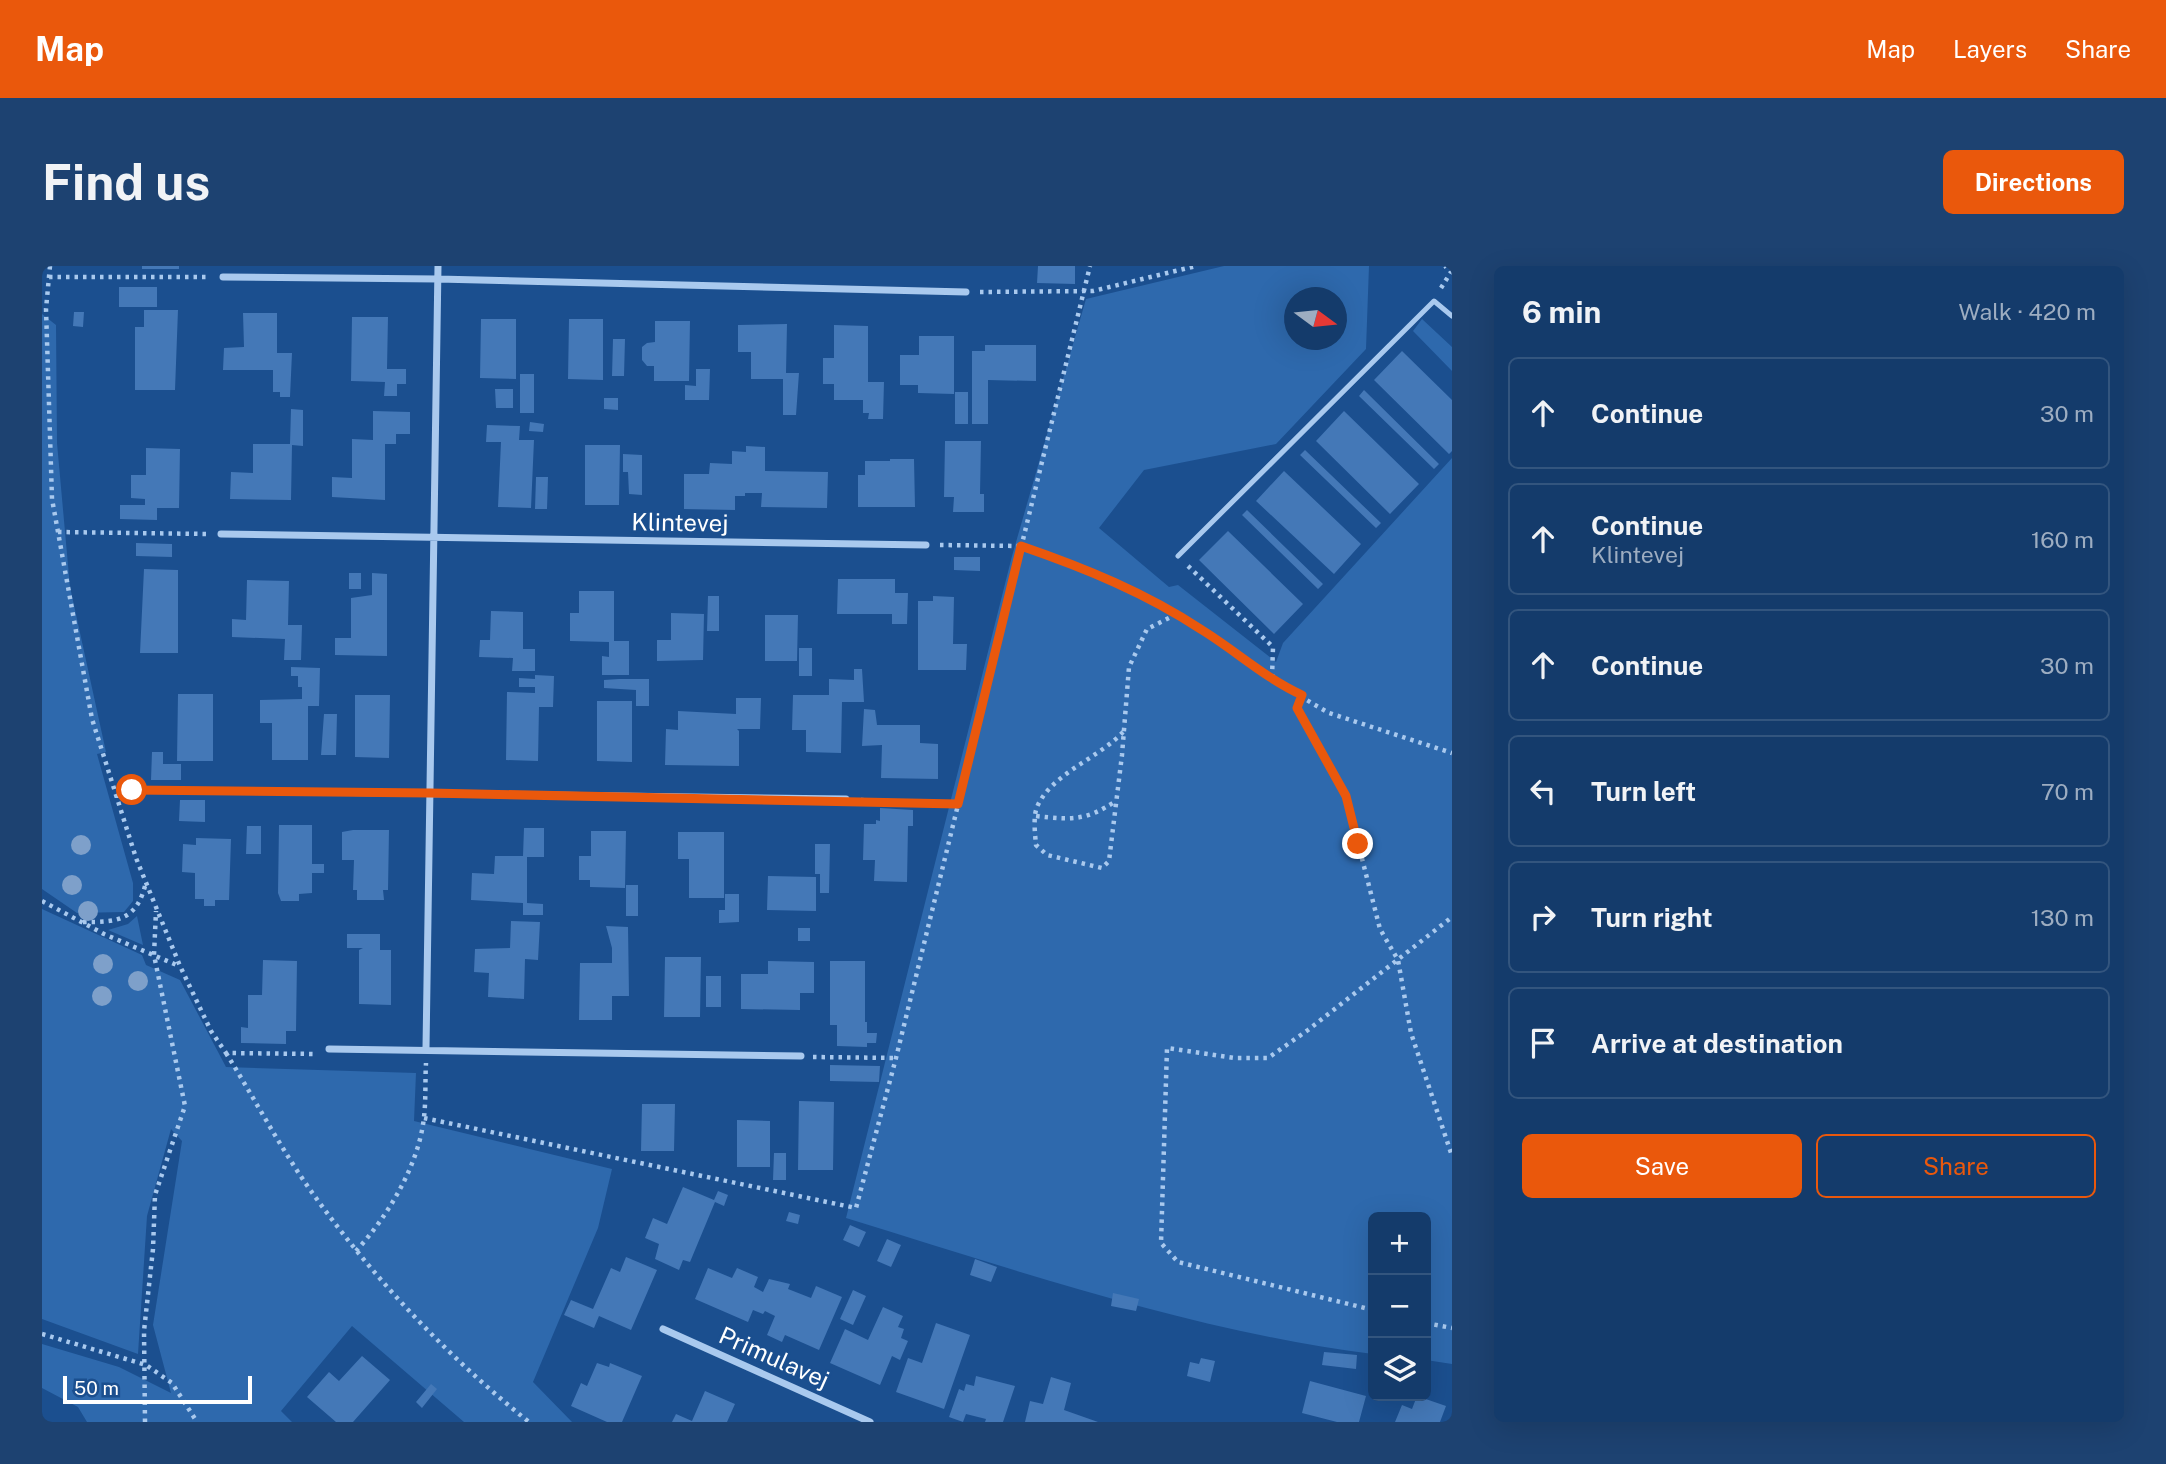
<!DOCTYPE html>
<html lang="en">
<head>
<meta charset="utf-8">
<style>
  body { margin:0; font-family:"Public Sans",sans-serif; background:#1d4271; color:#f1f3f6 }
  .controls { position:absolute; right:21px; bottom:21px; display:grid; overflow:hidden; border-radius:10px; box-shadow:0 7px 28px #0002 }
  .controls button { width:63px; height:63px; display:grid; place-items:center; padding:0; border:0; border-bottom:2px solid #33557e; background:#143b6b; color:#f1f3f6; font:35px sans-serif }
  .compass { position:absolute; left:1242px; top:21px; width:63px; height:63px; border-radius:50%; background:#143b6b; box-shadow:0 7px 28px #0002; rotate:105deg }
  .scale { position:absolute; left:21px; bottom:18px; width:189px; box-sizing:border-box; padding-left:7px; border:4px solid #fff; border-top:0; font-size:19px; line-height:24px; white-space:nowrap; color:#fff; -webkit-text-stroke:5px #1b4f8f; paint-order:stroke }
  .stop { position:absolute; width:21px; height:21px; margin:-16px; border:5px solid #ea580c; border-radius:50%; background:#fff }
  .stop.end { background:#ea580c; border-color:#fff; box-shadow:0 2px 7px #0008 }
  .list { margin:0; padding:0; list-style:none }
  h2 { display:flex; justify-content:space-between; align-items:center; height:91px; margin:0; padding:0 28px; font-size:30px }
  h2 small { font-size:23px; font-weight:400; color:#9dadc1 }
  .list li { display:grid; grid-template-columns:46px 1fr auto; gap:21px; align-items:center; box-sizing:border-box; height:112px; margin:0 14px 14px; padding:0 14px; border:2px solid #33557e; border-radius:10px }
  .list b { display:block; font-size:26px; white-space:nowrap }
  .list p { margin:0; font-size:23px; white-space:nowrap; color:#9dadc1 }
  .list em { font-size:23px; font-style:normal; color:#9dadc1 }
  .actions { display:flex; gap:14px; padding:21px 28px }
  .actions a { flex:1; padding:16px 0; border:2px solid #ea580c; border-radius:10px; text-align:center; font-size:24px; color:#ea580c }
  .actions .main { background:#ea580c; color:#fff }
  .icon { flex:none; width:38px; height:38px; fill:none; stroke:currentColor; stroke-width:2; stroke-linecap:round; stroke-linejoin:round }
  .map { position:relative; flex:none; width:1410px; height:1156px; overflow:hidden; border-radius:10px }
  header { display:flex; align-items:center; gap:42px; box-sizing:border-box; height:98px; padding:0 35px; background:#ea580c; color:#fff }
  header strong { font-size:33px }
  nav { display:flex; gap:38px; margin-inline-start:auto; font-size:24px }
  .intro { display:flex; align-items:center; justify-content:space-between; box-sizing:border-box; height:168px; padding:0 42px }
  h1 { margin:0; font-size:49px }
  .button { padding:18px 32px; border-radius:10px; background:#ea580c; color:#fff; font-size:24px; font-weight:700 }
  main { display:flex; gap:42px; padding:0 42px }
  aside { flex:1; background:#143b6b; border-radius:10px; box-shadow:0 7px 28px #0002 }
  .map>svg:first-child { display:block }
  .green { fill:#2e69ad; fill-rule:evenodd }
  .building { fill:#4478b7 }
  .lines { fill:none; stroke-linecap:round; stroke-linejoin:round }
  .path { stroke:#a9c9ee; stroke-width:4.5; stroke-dasharray:3.5 5; stroke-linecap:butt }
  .lane { stroke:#a9c9ee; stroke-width:5 }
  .street { stroke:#a9c9ee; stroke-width:7 }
  .tree { fill:#7ea0ca }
  .route { stroke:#ea580c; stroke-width:9 }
  .labels { text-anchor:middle; stroke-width:5; stroke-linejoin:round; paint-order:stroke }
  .street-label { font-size:24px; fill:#fff; stroke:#1b4f8f }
</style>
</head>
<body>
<header>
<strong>Map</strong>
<nav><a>Map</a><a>Layers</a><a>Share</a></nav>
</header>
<div class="intro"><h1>Find us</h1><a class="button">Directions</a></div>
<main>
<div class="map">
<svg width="1410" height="1156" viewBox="0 0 1410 1156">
  <rect width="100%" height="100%" fill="#1b4f8f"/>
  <!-- green -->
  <path class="green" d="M1182 0H1327L1324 83 1234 178 1102 204 1057 262 1127 321 1136 319 1234 396 1241 377 1410 192V1098L1384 1094V951H1331V1088C1151 1065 977 1005 804 952L970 290 1044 33ZM1252 32H1294V74H1252Z
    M0 48 14 59 15 177 28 321 64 486 55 488 91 617V635L82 646 35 647 0 623Z
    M1380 53 1410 81V105L1371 65Z
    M0 643 100 689 104 699 138 714 184 801 374 807 372 855 570 903 556 962 491 1116 530 1156H422L310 1060 239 1145 250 1156H45L36 1141 0 1122V1078L77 1101 129 1127 111 1059 140 875 129 863 105 950 96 1088 0 1053Z
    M95 650 101 679 66 664 86 658Z"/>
  <!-- building -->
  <path class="building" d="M100 0H137V3H100Z
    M996 0H1033V18L995 17Z
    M77 21H115V41H77Z
    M102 44H136L133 124H93V61H102Z
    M32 46H42L41 61 31 60Z
    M201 47H235V87H250L248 131H238V126H231V104H181L182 82 202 81Z
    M310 51H346L345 103H364V118H355V130H342L343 116 309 115Z
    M439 53H474V113L438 112Z
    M527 53H561V114L526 113Z
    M613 55H648L647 115H612V100H605L600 94V81L605 77 613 76Z
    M745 58 744 107H757L754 149H741V113H709V86H696V59Z
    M792 59 826 60V116H842L841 153H826L827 147H821V134H792V118H781V92H792Z
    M877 70H912V128L876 127V119H858V89H877Z
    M571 73H583L582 110H570Z
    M943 79H994V115L946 114V158H930V85H943Z
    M1360 85 1410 134V185L1407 188 1332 114Z
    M654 103H668L667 134H643V119L654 120Z
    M478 108H492V147H478Z
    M453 123H471V142H454Z
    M1322 124 1397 198 1392 203 1317 130Z
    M913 126H926V158H913Z
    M562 132H576V144L562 143Z
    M249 143 261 144V180L250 179 249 234 188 233 189 206 211 207V178H248Z
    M331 145 368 146V168H354V178H343V234L290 231V211L310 212V173L331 174Z
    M1302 145 1377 218 1348 248 1274 175Z
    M488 156 502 158 501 166 487 165Z
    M445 159 478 160 477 174H492L489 242 456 241 459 176H444Z
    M903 175H939L938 228H942V246H911L912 231H902Z
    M543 179H578L577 239H543Z
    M704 180 723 181V205L786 206 785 242 719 241 720 227H703V230H693V244L642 243V208H667L668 197 690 198V185L704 186Z
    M104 182 138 183 137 242H115V254L78 253V239H103V233L89 232V209H104Z
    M1263 184 1339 257 1334 262 1258 189Z
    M581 188 600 189V229L587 228 586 206H581Z
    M848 193H872L873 241H816V209H823V195H848Z
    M1242 205 1319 278 1292 308 1214 235Z
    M494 211H506L505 243H493Z
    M1205 244 1281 318 1276 323 1200 249Z
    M1186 265 1261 338 1232 368 1157 294Z
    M94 277 130 278V291L94 290Z
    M912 291H938V305L912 304Z
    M102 303 136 304V387H98Z
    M307 307H319V323H307Z
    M330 307 345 308V390L293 389V372H309V332L330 329Z
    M796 313H853V327H866L865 358H850V348H795Z
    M205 314 247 315 246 359H260L259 394H242L243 373 190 371V353L204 354Z
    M537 325H572V375H587V409H560V390L567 391V376L528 375V347H537Z
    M666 330H677V365H665Z
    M891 330 912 331 911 378H925L924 404H876V335H891Z
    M449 345 481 346V383H493V405H470L471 392 437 391 438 374H448Z
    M629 347 662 348 661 394 615 395V374H629Z
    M723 349H756L755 395H723Z
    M757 382H770V410H757Z
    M249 401 278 402 277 440H266V494H230V457H218V434L260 433V421H256V410H249Z
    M812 403H820L822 436H800L799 487 764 486V464H750L751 429H787V413L812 414Z
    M493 409 512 410 511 441H497L496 495 464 494 465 426 493 427V421H477V412L493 413Z
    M577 413H607V440H594V424L562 422V414Z
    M136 428H171V495H135Z
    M313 429H348L347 492 313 491Z
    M694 432H719L718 463H695L697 465V500L623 499 624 463 636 464V445L694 448Z
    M555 435H590V496L555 495Z
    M822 443 833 444 835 459H878V477L896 478V513L839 512 840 479 820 480Z
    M282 448H295L294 489H279Z
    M110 486H121V498H139V514H109Z
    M138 534H163V556L137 555Z
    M838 542 871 544V560H866L865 616 832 615 833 594H821L822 558H834V554L838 555Z
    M237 559H270V598H282V607H270V627L257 628V635H239L236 627Z
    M205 560H219V588H204Z
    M482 562H502V591H485V637L501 638V649H481V637L429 634 430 607 452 608 453 590H481Z
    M311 564H347L346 624H341L342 634H315V624H311L312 594H300V566Z
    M549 565H584L583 622 548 621V614H537V590H549Z
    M636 566H682V632H647V593H636Z
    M154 572 189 573 187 634H173V640H162V633H153V607L140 606 141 578 154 579Z
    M773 578H788L787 627H778V608H773Z
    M726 610 774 611V645L725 644Z
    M584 619H596V650H584Z
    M683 628H697V656L677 657V644H683Z
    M469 655 498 656 496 694 483 693 482 733 446 731 447 707 432 706 433 683 468 682Z
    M564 660 586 661 587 730H570V754H537L538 697H570V682Z
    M756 662H768V675H756Z
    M305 668H338V684H349V739L317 738V684L321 682H305Z
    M623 691H659L658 751H622Z
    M221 694 255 695 254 765H244V778L199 777V761L206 762V729H220Z
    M726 695 772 696V727H758V744L699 743V708H726Z
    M788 695H823V756H825V767H835L834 777H825V781L795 780V759H788Z
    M664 710H679V741H664Z
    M788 799 838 800 837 816 788 815Z
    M757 835 792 836 791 904H756Z
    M600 838H633L632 885H599Z
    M695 854 728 855V901H695Z
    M732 887H744V914H731Z
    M641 921 672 934 676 925 686 929 682 940 673 936 648 996 641 994 637 1004 613 993 617 978 603 972 611 952 625 958Z
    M747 946 758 949 756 958 744 955Z
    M808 959 824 966 817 981 801 974Z
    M845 973 859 979 849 1001 835 995Z
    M584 991 615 1004 589 1064 557 1050 552 1062 522 1049 529 1034 551 1043 569 1002 578 1006Z
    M933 993 955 1001 949 1016 928 1009Z
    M666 1002 690 1012 695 1002 716 1011 712 1021 721 1026 727 1013 748 1018 746 1023 769 1032 774 1020 800 1031 777 1084 743 1069 740 1076 725 1069 733 1050 723 1045 721 1048 711 1044 706 1056 653 1033Z
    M811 1024 824 1030 811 1059 798 1053Z
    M1071 1027 1097 1033 1094 1045 1069 1040Z
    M841 1041 861 1050 856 1061 862 1063 859 1072 866 1075 858 1094 850 1090 838 1119 788 1097 803 1063 826 1074Z
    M894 1057 928 1069 902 1143 854 1126 866 1092 880 1097Z
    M1282 1086 1315 1089 1314 1103 1280 1099Z
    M320 1090 348 1114 311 1156H294L265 1131 287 1106 297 1115Z
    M1159 1092 1173 1095 1168 1116 1145 1110 1148 1096 1157 1098Z
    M555 1097 567 1101 568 1097 600 1110 580 1156H565L529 1140 539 1117 545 1120Z
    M934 1110 973 1120 961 1156H943L944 1153 924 1148 921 1156 907 1151 917 1123 922 1125 924 1118 932 1120Z
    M1009 1111 1029 1117 1022 1144 1056 1156H983L988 1135 1001 1138Z
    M1268 1115 1324 1130 1317 1156H1295L1260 1147Z
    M389 1118 395 1123 380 1142 374 1136Z
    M663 1125 693 1138 685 1156H630L634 1148 650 1155Z
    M1375 1130 1404 1140 1398 1156H1353L1360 1139 1370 1143Z"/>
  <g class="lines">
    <!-- path -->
    <path class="path" d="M8 0 4 43 10 233 50 453 94 592 138 700 169 765 184 787 275 788
      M7 11H167
      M1399 22 1409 6 1403 0
      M938 26 1051 25 1154 0
      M16 266 166 268
      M898 279 979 280 1023 295 1090 323 1160 364 1237 418 1287 447 1410 487
      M1146 300 1231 381 1230 412
      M1260 429 1255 442 1304 530 1338 663 1356 694 1369 767 1410 890
      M1081 466C1057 492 1009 508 995 541 991 551 993 568 994 579L1005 589 1060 602 1067 595 1080 489 1087 401 1105 363 1133 349
      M75 530 90 524 185 525
      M819 534 916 538
      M994 550C1030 554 1043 555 1074 535
      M0 635 62 668 137 700
      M41 656C76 656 95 655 104 616
      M184 787C214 835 241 887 274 932 335 1016 406 1091 487 1156
      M771 791 854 792
      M382 852 814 942 854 792 1048 0
      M314 985C346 950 377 899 382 851 384 834 383 815 384 797
      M1331 1044 1136 996 1119 977 1125 782 1193 792H1226L1266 764 1410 651
      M1384 1057 1410 1062
      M0 1068 104 1099 130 1117 155 1156
      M103 1156 102 1065 111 983 113 929 143 840 112 689 114 645"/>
    <!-- lane -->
    <path class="lane" d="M1136 290 1392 35 1410 50"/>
    <!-- street -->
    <path class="street" d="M181 11 396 13 924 26
      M179 268 884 279
      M199 525 804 533
      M384 782 396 0
      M287 783 759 790
      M621 1063 828 1156"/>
  </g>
  <!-- trees -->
  <g class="tree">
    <circle cx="39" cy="579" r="10"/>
    <circle cx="30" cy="619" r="10"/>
    <circle cx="46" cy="645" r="10"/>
    <circle cx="61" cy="698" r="10"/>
    <circle cx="96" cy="715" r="10"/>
    <circle cx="60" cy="730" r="10"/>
  </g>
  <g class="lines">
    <!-- route -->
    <path class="route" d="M90 524 388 527 916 538 979 280C1043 302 1104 327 1160 364 1194 385 1223 412 1260 429L1255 442 1304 530 1316 578"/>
  </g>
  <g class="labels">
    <!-- street labels -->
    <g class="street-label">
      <text transform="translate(638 257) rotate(1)" y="8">Klintevej</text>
      <text transform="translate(732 1092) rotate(24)" y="8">Primulavej</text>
    </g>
  </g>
</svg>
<div class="controls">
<button>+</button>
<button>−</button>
<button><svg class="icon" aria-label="layers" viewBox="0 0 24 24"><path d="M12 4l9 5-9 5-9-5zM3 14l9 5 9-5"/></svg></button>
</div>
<svg class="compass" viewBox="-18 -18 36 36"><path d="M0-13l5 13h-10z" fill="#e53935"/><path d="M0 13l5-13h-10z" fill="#9dadc1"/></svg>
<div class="scale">50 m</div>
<div class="stop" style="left:90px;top:524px"></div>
<div class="stop end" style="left:1316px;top:578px"></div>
</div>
<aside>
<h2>6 min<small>Walk · 420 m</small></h2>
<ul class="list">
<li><svg class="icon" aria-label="ahead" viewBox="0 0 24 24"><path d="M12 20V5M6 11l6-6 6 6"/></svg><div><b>Continue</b></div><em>30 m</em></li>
<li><svg class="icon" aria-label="ahead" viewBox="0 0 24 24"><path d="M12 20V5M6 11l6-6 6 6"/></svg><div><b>Continue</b><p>Klintevej</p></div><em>160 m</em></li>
<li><svg class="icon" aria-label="ahead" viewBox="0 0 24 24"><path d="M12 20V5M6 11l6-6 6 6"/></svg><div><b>Continue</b></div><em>30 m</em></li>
<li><svg class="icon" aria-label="left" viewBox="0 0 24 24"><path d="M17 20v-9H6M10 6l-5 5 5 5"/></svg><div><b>Turn left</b></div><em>70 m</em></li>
<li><svg class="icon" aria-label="right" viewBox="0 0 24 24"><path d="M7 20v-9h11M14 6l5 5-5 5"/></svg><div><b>Turn right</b></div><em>130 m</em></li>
<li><svg class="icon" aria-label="arrive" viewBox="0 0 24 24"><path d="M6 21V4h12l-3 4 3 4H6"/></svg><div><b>Arrive at destination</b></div></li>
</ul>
<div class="actions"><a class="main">Save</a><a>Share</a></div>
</aside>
</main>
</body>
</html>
